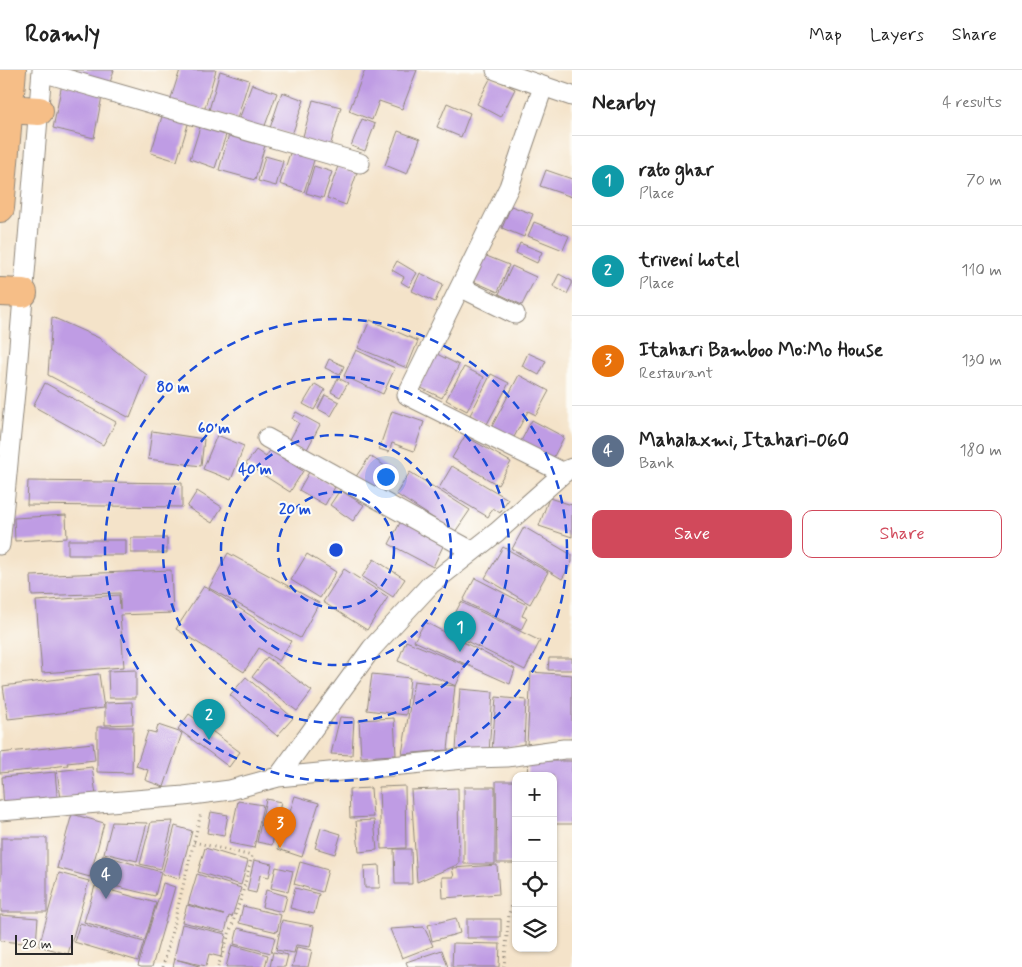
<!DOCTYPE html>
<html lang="en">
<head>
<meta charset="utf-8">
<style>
  body { margin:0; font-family:Mynerve,sans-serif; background:#f2f2f2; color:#222 }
  .controls { position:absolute; right:15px; bottom:15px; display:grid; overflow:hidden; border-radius:10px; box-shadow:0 1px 4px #0004 }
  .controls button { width:45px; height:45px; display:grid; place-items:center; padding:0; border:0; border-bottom:1px solid #e0e0e0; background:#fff; color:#222; font:25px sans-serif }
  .scale { position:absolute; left:15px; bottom:12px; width:58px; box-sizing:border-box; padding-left:5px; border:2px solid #2b2b2b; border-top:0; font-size:14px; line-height:18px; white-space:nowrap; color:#2b2b2b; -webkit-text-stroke:4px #fdfcf7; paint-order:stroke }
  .you { position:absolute; left:385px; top:406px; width:18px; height:18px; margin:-12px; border:4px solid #fff; border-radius:50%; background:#1a73e8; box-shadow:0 0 0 8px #1a73e833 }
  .badge { display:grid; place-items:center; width:32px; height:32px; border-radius:50%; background:#d1495b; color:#fff; font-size:16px; font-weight:700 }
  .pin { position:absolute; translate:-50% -41px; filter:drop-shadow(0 1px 2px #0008) }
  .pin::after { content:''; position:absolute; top:26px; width:18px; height:15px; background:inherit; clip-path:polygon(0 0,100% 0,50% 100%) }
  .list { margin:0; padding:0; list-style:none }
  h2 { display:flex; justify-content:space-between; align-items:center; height:65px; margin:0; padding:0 20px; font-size:21px }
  h2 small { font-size:16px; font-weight:400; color:#767676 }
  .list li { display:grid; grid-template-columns:32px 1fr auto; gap:15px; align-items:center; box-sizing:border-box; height:90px; padding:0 20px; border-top:1px solid #e0e0e0 }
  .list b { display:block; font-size:19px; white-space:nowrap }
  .list p { margin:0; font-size:16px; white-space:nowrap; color:#767676 }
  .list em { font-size:16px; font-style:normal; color:#767676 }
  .actions { display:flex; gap:10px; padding:15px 20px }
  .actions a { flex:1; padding:11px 0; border:1px solid #d1495b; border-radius:10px; text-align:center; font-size:18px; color:#d1495b }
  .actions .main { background:#d1495b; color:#fff }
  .icon { flex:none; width:28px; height:28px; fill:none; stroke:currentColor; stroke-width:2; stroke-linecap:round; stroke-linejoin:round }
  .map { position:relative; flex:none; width:572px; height:897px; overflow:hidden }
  header { display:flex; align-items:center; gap:30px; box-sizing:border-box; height:70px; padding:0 25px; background:#fff; border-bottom:1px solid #e0e0e0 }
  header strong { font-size:24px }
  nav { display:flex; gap:28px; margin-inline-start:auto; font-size:18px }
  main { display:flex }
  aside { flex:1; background:#fff }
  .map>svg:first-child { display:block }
  .building { fill:#bf9ce4 }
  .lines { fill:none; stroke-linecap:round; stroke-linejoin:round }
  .street-casing { stroke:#90877a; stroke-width:21 }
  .primary-casing { stroke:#90877a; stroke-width:30 }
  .path { stroke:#90877a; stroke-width:3; stroke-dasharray:1 4; stroke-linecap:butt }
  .street { stroke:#fff; stroke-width:19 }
  .primary { stroke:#f6be87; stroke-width:28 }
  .ring { fill:none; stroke:#1d4ed8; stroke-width:2.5; stroke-dasharray:9 6 }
  .centre { fill:#1d4ed8; stroke:#fdfcf7; stroke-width:2.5 }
  .ring-label { font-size:15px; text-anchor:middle; font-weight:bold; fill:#1d4ed8; stroke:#fdfcf7; stroke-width:4; stroke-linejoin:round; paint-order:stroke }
</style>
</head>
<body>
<header>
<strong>Roamly</strong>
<nav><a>Map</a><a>Layers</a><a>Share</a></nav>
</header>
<main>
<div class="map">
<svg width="572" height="897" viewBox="0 0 572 897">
  <rect width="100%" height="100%" fill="#fdfcf7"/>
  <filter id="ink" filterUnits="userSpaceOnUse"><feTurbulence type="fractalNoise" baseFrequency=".02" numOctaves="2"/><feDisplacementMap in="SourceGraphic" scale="10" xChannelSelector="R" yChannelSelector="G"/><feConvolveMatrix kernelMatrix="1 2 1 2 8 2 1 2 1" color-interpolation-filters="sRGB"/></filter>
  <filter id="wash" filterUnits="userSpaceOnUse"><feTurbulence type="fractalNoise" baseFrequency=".0096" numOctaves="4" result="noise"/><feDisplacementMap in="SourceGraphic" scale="20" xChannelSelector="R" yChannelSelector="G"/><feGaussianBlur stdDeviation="1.12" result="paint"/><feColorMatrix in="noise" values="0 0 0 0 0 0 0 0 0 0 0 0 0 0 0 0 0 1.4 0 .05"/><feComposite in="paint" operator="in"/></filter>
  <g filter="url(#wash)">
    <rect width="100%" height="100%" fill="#f4e3c9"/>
    <g id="blocks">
      <!-- building -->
      <path class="building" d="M61 0H114L108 19Z
        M180 0H216L204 41 170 31Z
        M365 0H417L402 39 379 31 372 50 349 41Z
        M220 1 249 10 237 49 209 40Z
        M491 7 515 19 501 47 477 34Z
        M62 14 103 21 94 68 53 58Z
        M252 14 277 23 263 61 238 52Z
        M282 22 304 30 292 65 270 58Z
        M313 30 341 37 330 77 302 70Z
        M447 33 470 43 461 67 437 57Z
        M163 43 189 51 177 91 151 83Z
        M362 49 375 54 365 81 351 76Z
        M200 57 226 65 215 98 190 89Z
        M398 61 420 69 407 104 385 95Z
        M229 64 265 75 255 110 219 100Z
        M292 77 316 84 304 122 280 114Z
        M265 86 283 91 276 116 258 111Z
        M314 96 332 102 323 128 306 123Z
        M338 96 357 103 346 135 327 128Z
        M546 100 572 109V127L540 116Z
        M511 136 533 144 524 167 502 158Z
        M534 152 569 166 563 180 528 166Z
        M520 173 542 182 537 193 516 183Z
        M484 185 509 195 498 222 473 211Z
        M397 191 417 203 409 217 401 212 404 207 392 200Z
        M512 196 536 207 522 235 499 224Z
        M420 203 443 214 435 232 412 221Z
        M559 204 572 211V214L567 224 553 216Z
        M52 247 99 268 147 305 130 348 48 305Z
        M370 250 418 271 407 298 358 278Z
        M356 280 395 298 383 324 344 306Z
        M435 283 459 295 442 328 419 317Z
        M528 283 546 291 539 305 522 296Z
        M329 289 344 296 340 305 325 298Z
        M464 297 484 307 467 341 446 330Z
        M491 304 509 313 487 354 470 345Z
        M519 305 549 321 536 345 528 341 513 369 491 358Z
        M338 308 348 313 340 327 331 322Z
        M45 313 116 352 103 375 33 336Z
        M315 314 325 320 314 340 303 334Z
        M325 325 339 332 331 346 318 339Z
        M392 341 424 352 414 381 392 373 389 382 379 379Z
        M296 342 320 355 305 383 288 373 299 353 292 349Z
        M532 350 564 367 551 392 519 375Z
        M152 361 204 369 201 396 148 389Z
        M217 365 244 376 231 410 203 399Z
        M465 366 511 392 498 415 452 388Z
        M256 380 266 387 270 380 303 401 290 422 246 394Z
        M370 386 394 402 379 424 355 408Z
        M452 396 508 429 500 443 493 438 488 447 439 418Z
        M309 402 335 417 325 435 299 420Z
        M410 402 470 440 455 462 396 424Z
        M28 411 182 413V437L27 435Z
        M340 420 364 435 353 451 330 435Z
        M197 421 222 437 212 453 187 437Z
        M549 428 572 435V467L539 456Z
        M66 445 67 468 15 471 14 448Z
        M402 449 445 472 433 497 389 474Z
        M524 457 572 485V492L562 509 512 479Z
        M131 468H167V483H131Z
        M68 470H126V485H68Z
        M503 477 548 502 530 534 485 508Z
        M228 483 319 533 300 568 209 518Z
        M307 484 336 502 320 528 291 510Z
        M374 489 405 509 393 527 362 507Z
        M344 499 388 527 367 560 323 532Z
        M171 500 173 543 120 545 124 597 42 603 36 531 119 525 120 539V523L32 526 31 506Z
        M475 508 527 535 522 546 527 548 521 560 463 531Z
        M204 516 291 571 279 591 259 578 244 602 176 559Z
        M461 532 540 571 525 600 446 561Z
        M425 552 515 599 510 614 414 571Z
        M406 571 465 595 456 616 398 591Z
        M267 587 312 621 297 641 252 607Z
        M549 588H572V600H548Z
        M136 600V628H109L108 601Z
        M531 602 572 605V669L527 674Z
        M99 604 104 638 8 649 3 616Z
        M372 604 410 608 406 645 367 640Z
        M246 607 293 648 277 666 230 625Z
        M414 611 455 616 448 680 402 684Z
        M460 619 493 622 489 683 456 680Z
        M496 627 526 630 524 674 492 681Z
        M132 632 133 654 105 655V633Z
        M189 644 240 682 229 697 178 659Z
        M340 647 354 648 352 685 331 684Z
        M394 648 396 685 361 687 359 650Z
        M158 655 182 663 164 717 145 710 148 700 136 696 148 661 156 663Z
        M97 657H133L132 703 97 702Z
        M93 673 95 690 67 693 68 695 51 697V698L0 703V683Z
        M528 691H572V754H553V706H527Z
        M92 697 96 725 61 729 57 701Z
        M55 702 58 734 4 739 2 707Z
        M496 711H516V793H497Z
        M405 716 406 778 381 779 379 717Z
        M464 717H495V794H464Z
        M371 718 373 747 350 748 349 719Z
        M458 718 459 794 417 812 411 720Z
        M295 726 319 733 302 787 278 779Z
        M266 729 281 732 272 775 257 772Z
        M238 731 263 735 254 778 229 773Z
        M211 742 228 745 224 766 207 763Z
        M72 744 104 753 90 807 57 798Z
        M374 750 377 780 359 782 356 751Z
        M173 751 161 799 140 794 151 752Z
        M112 752 147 753 137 791 104 783Z
        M175 756 192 761 179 809 162 804Z
        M321 758 341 764 335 784 315 778Z
        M1 768H47V842H1Z
        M205 778 248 791 241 815 198 802Z
        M394 779H411L412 814H395Z
        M103 785 161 802 155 826 98 812Z
        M254 790 272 794 269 807 260 805 256 823 247 821Z
        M300 792 328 800 322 822 294 814Z
        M379 795 380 818H365L364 796Z
        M497 795 499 824 443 828 442 807H454L452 798Z
        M276 797 293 801 288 822 271 818Z
        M59 803 89 811 68 884 39 876Z
        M197 804 241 818 232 847 229 846 225 862 182 852 187 835 224 845 188 834Z
        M163 813 175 817 152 897H141L138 896Z
        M95 816 156 833 145 870 84 852Z
        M295 818 319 824 314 844 290 838Z
        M266 820 287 826 283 842 262 837Z
        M243 836 281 845 277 862 239 853Z
        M0 845 38 848 36 874 0 871Z
        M456 848 460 863 432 871 428 855Z
        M467 849H501V868H467Z
        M282 850 314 856 310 877 296 875 294 883 276 880Z
        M80 853 144 872 138 891 74 872Z
        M182 854 226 864 221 887 209 884 206 896 174 889Z
        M424 857 433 876 402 888 390 859Z
        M238 858 275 867 271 883 234 874Z
        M453 873 500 874 499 897H452Z
        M232 875 268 885 265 897H226Z
        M297 877 312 880 308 897H292Z
        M442 880 448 897H408L406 892Z
        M273 882 288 885 285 897H270Z
        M175 889 199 896V897H173Z"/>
    </g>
  </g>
  <g filter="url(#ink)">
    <use href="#blocks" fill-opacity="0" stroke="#90877a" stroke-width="1"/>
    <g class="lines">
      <!-- street casing -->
      <g class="street-casing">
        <path id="street" d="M496 0 572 26
          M42 2 360 93
          M543 17 509 117 407 325 564 403
          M460 217 515 244
          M267 368 472 481
          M0 475 16 312 42 0
          M278 707 372 578 431 514 497 462 567 400 572 398
          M0 741 184 726 230 720 278 707 474 688 507 687 564 679H572"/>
      </g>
      <!-- primary casing -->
      <g class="primary-casing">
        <path id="primary" d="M8 39 39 41
          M0 138 12 0
          M0 222 23 223"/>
      </g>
      <!-- path -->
      <path class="path" d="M194 772 252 786 242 825 218 897
        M163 897 201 743
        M504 897 509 844 516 817"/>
      <!-- street -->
      <use href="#street" class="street"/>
      <!-- primary -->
      <use href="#primary" class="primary"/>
    </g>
  </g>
  <!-- distance rings -->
  <g class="ring">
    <circle cx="336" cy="480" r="58"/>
    <circle cx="336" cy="480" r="115"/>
    <circle cx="336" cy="480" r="173"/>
    <circle cx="336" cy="480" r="231"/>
  </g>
  <circle cx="336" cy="480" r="8" class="centre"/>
  <g class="ring-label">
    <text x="173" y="322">80 m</text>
    <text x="214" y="363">60 m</text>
    <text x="255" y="404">40 m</text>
    <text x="295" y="444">20 m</text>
  </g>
</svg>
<div class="controls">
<button>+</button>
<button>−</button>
<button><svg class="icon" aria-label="locate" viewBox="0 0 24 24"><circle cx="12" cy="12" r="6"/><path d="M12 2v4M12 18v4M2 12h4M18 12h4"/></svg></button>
<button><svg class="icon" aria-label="layers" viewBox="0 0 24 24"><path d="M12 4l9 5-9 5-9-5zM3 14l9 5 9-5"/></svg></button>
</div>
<div class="scale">20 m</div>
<div class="you"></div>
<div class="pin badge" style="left:460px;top:582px;background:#0f9aa8">1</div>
<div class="pin badge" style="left:209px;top:670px;background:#0f9aa8">2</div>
<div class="pin badge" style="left:280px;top:778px;background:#e8710a">3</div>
<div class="pin badge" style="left:106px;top:829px;background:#5c6f8a">4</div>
</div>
<aside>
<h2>Nearby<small>4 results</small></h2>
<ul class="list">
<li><span class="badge" style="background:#0f9aa8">1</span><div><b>rato ghar</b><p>Place</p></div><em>70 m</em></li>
<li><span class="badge" style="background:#0f9aa8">2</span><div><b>triveni hotel</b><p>Place</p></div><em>110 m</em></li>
<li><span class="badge" style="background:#e8710a">3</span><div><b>Itahari Bamboo Mo:Mo House</b><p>Restaurant</p></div><em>130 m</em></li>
<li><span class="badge" style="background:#5c6f8a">4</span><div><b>Mahalaxmi, Itahari-060</b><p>Bank</p></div><em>180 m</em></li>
</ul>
<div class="actions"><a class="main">Save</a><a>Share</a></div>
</aside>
</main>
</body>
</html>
